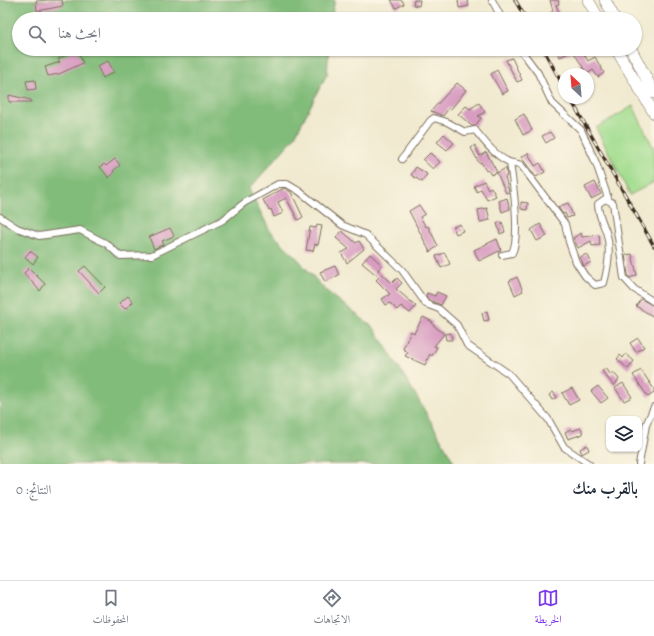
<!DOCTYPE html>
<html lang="ar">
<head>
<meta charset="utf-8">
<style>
  body { margin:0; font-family:Alegreya,Amiri,serif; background:#f6f6f7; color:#1f2937; direction:rtl }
  .controls { position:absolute; right:12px; bottom:12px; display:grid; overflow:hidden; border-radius:8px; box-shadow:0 1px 3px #0004 }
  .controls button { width:36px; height:36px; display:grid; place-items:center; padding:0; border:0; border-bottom:1px solid #e0e1e3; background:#fff; color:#1f2937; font:20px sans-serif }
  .compass { position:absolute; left:558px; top:68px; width:36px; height:36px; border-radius:50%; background:#fff; box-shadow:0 1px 3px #0004; rotate:334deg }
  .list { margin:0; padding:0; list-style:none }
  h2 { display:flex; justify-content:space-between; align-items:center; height:52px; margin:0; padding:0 16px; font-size:17px }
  h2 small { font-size:13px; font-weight:400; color:#747a83 }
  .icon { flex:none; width:22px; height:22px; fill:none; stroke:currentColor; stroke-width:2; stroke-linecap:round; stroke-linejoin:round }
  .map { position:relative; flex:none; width:654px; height:464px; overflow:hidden; direction:ltr }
  .search { position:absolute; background:#fff; box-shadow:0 1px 3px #0004; left:12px; right:12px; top:12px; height:44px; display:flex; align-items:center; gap:10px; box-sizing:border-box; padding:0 14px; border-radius:22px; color:#747a83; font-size:15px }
  .sheet { height:116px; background:#fff }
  nav { display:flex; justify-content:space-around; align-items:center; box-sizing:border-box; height:56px; border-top:1px solid #e0e1e3; background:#fff; font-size:11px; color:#747a83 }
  nav a { display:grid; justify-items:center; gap:2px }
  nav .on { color:#7c3aed }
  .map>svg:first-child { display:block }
  .green { fill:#a3dd90; stroke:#6f8457 }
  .forest { fill:#82bc7a; stroke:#5e734c }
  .building { fill:#d89cc1 }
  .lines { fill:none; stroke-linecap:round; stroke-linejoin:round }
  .street-casing { stroke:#7b6d5c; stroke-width:8 }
  .highway-casing { stroke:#7b6d5c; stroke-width:12 }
  .street { stroke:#fff; stroke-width:6 }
  .highway { stroke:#fff; stroke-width:11 }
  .rail-casing { stroke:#3b2a1e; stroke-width:3.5 }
  .rail { stroke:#fcf5e5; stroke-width:2; stroke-dasharray:6; stroke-linecap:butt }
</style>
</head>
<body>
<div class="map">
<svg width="654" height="464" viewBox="0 0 654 464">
  <rect width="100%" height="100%" fill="#fcf5e5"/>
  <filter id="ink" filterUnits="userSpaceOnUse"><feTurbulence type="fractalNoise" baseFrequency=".025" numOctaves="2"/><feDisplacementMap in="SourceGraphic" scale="8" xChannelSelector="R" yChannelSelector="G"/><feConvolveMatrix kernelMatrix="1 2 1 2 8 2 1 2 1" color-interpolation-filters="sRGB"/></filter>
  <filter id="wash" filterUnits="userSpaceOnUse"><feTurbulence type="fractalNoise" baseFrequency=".012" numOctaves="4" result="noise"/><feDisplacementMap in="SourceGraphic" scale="16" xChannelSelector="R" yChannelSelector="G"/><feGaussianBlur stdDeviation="0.9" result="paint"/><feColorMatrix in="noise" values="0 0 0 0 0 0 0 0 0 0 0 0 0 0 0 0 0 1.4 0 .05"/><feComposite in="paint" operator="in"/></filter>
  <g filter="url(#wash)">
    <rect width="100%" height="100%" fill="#f1ead0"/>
    <!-- green -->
    <path class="green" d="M633 106 654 149V182L630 195 596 128Z"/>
    <!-- forest -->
    <path class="forest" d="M0 0H335L331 19H19V49H329L327 74 294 138 249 189 270 231 297 258 324 289 374 328 414 392 455 464H0Z"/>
    <g id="blocks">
      <!-- building -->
      <path class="building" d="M49 0H62L63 6 37 11 36 1Z
        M391 0H402L404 4 396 8Z
        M414 0H420L419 6 413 5Z
        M458 0H467L469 6 459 8Z
        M550 0H558L559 4 556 5 562 19H552L550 13 553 11Z
        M556 49H581L588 61 595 57 604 73 598 77 593 70 587 74 573 51 560 57Z
        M77 50 83 63 59 74 48 76 45 67 60 62 58 59Z
        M512 58 522 80 517 82 506 60Z
        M108 61 114 72 103 78 97 66Z
        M497 70 508 91 502 94 491 74Z
        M35 80 36 89 28 90 26 81Z
        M457 83 466 90 451 109 449 108 443 116 431 111Z
        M9 95 31 100V102H9Z
        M479 103 485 112 478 116 481 118 475 126H472L458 114 466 106 470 109Z
        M524 114 532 130 523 135 515 119Z
        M550 132 554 138 546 143 542 136Z
        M444 134 454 143 447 150 437 142Z
        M475 145 480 156 486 152 497 172 491 175 488 170 486 171 481 162 479 163 471 148Z
        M430 153 440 162 433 169 423 160Z
        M528 153 535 166 540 163 545 172 536 177 521 157Z
        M115 159 120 165 113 171 114 173 109 178 100 167 104 164 106 166Z
        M416 167 427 174 422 182 411 175Z
        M506 168 507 176 505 177 509 192 506 193 497 173Z
        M484 181 488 189 491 187 496 196 487 200 481 189 477 192 474 186Z
        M595 182 601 194 591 199 585 187Z
        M284 188 291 192 303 217 298 220 286 198 278 202 283 213 274 217 271 209 269 210 263 200Z
        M507 198 510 209 502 212 499 201Z
        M521 202 528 203 527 210 521 209Z
        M568 203 573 216 567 218 565 213 563 214 558 207Z
        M419 205 425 214 420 217 426 227 428 226 438 246 430 252 409 211Z
        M487 208 490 220 480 222 478 210Z
        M502 222 505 232 500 234 497 223Z
        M460 224 463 231 456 234 453 227Z
        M540 224 547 236 537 241 531 230Z
        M317 225 322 226 318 245 315 244 313 251 306 250 310 227 316 228Z
        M170 228 174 236 162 241 164 244 154 249 149 237Z
        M342 231 356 243 359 241 364 249 347 263 341 253 349 249 336 238Z
        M581 233 582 237 599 235 600 245 592 246 591 241 578 248 573 238Z
        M497 239 501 250 479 261 474 250Z
        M30 251 38 257 33 264 25 257Z
        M445 253 450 264 441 268 436 256Z
        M370 254 382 265 378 270 392 283 397 278 402 283 396 289 416 306 410 313 401 306 397 310 390 303 386 305 382 299 390 294 376 280 379 277 362 263Z
        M587 254 591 262 584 266 580 257Z
        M632 254 637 275 630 278 628 275 625 255Z
        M85 266 105 287 99 293 79 271Z
        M335 266 339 275 325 282 320 272Z
        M29 268 45 284 40 291 24 273Z
        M517 277 523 291 515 295 509 281Z
        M437 292 446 296 441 305 429 300 426 296 427 293 435 296Z
        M128 296 133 302 125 309 119 303Z
        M641 299 654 306V317L636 306Z
        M487 311 489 320 484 321 482 313Z
        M423 317 433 322 432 324 444 334 434 346 437 347 432 356 430 354 425 365 405 356 408 352 403 349 411 331 414 333Z
        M451 333 452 340H446L445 334Z
        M638 338 644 347 636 352 630 343Z
        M626 354 634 361 628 369 617 359 620 355 623 358Z
        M606 368 611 375 613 372 619 379 614 386 602 371Z
        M641 370 654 389V393L648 397 633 375Z
        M623 383 632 397 624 401 615 388Z
        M598 386 608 398 601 403 591 391Z
        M572 388 579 400 569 405 562 393Z
        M553 392 557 397 552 400 549 395Z
        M581 428 583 434 568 439 565 432 571 429 572 431Z
        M587 445 589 450 582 454 580 449Z"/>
    </g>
  </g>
  <g filter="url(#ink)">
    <use href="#blocks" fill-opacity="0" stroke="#7b6d5c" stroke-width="1"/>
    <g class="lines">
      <!-- street casing -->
      <g class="street-casing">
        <path id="street" d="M492 0 502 19
          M520 49 538 73 552 103 581 130 596 163 609 201
          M402 159 430 121 434 118 447 122 465 132 475 130C484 141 495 156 509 162 512 163 517 163 521 165L565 224 569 242 576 262 585 276 595 285 604 283C608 268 611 251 607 235 604 224 598 216 598 204L605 199 613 203 624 278 634 289 654 302
          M0 217 17 228 39 236 80 230 107 244 120 256 152 255 223 220 244 203 278 184H287L299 191 342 225 366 235 402 270 426 304 439 309 457 325 467 345 509 374 548 419 564 447 589 464
          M502 255 512 253C521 236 513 183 510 163
          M639 464 646 425 654 407"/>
      </g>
      <!-- highway casing -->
      <g class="highway-casing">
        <path id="highway" d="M588 0 599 19
          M605 0 615 19
          M616 49 654 113
          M631 49 654 93"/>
      </g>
      <!-- street -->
      <use href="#street" class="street"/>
      <!-- highway -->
      <use href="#highway" class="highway"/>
      <!-- rail casing -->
      <g class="rail-casing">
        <path id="rail" d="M515 0 526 19
          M543 49 564 87
          M570 98 654 246"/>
      </g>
      <!-- rail -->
      <use href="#rail" class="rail"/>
    </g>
  </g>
</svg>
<div class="controls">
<button><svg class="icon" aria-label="layers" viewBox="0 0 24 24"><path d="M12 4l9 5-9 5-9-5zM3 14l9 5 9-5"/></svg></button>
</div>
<svg class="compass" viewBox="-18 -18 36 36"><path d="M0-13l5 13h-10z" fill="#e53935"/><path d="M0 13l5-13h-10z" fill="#747a83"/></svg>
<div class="search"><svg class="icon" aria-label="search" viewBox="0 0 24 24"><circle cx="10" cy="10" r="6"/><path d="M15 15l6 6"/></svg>ابحث هنا</div>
</div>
<section class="sheet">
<h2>بالقرب منك<small>النتائج: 0</small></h2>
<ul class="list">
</ul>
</section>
<nav>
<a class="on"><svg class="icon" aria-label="map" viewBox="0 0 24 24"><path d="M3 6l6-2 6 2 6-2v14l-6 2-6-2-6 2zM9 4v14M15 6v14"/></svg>الخريطة</a>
<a><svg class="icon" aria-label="directions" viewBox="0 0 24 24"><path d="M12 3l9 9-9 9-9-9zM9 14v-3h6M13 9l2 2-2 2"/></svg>الاتجاهات</a>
<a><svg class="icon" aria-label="saved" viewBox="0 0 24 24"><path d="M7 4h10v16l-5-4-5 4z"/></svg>المحفوظات</a>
</nav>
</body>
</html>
